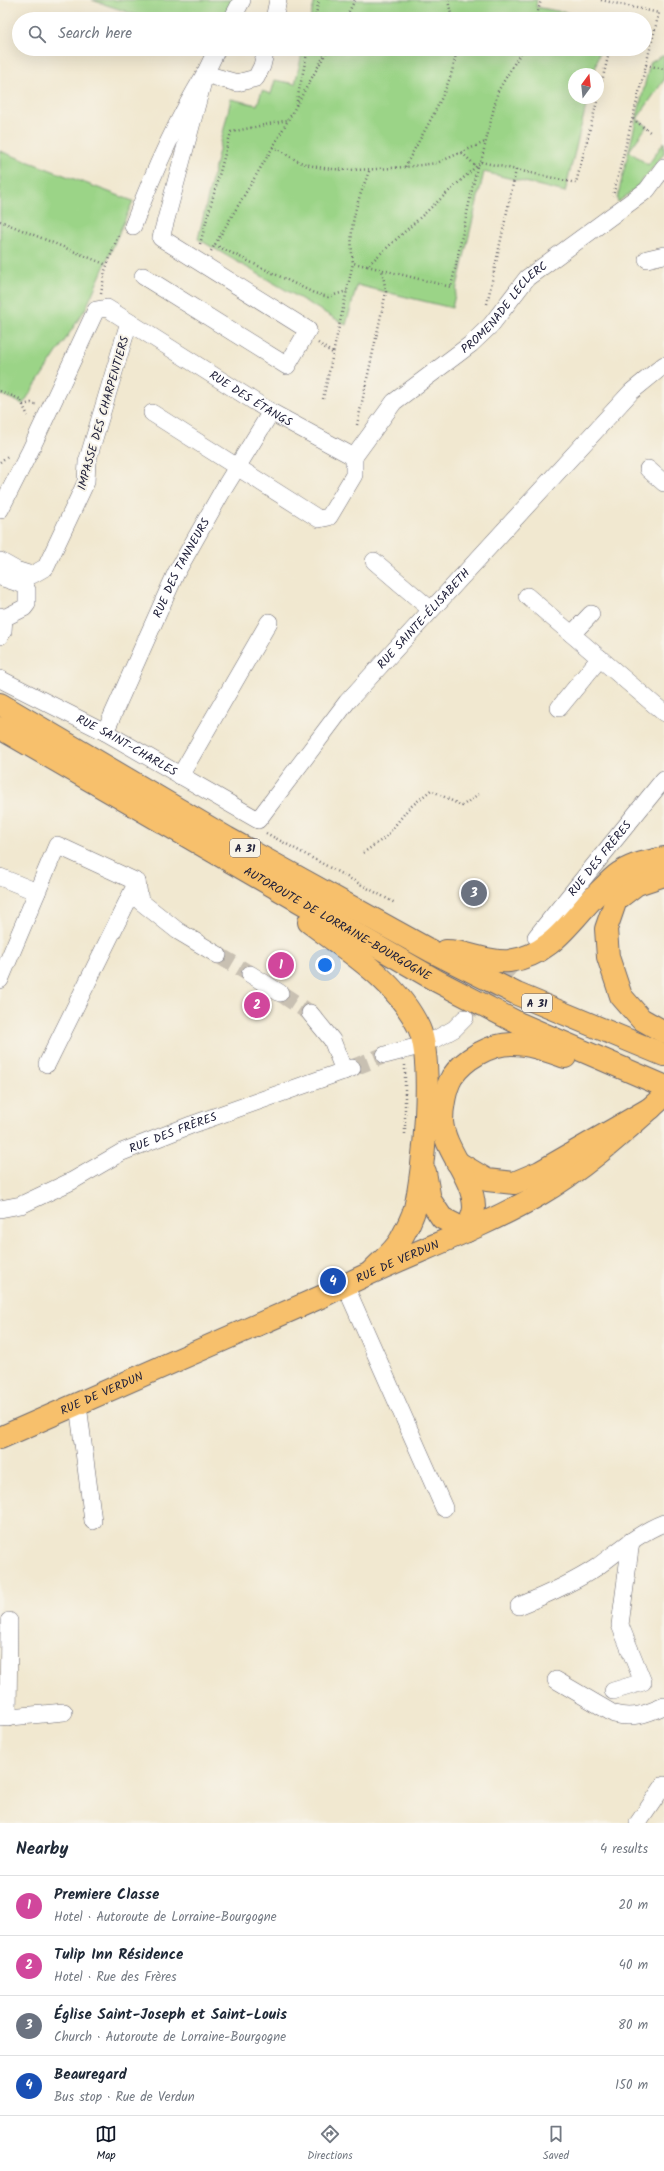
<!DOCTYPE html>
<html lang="en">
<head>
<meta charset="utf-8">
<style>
  body { margin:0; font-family:Kalam,sans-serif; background:#f2f2f3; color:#1f2937 }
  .compass { position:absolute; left:568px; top:68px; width:36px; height:36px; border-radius:50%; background:#fff; box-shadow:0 4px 16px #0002; rotate:15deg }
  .you { position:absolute; left:325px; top:965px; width:14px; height:14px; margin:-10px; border:3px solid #fff; border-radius:50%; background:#1a73e8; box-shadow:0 0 0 6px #1a73e833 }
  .badge { display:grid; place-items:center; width:26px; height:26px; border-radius:50%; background:#111827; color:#fff; font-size:13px; font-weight:700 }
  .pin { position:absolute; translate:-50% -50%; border:2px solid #fff; box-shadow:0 1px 4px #0006 }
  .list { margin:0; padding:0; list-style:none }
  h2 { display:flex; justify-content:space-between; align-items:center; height:52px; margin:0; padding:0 16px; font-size:17px }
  h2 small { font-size:13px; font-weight:400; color:#747a83 }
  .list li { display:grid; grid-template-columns:26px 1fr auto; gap:12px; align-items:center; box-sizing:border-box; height:60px; padding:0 16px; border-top:1px solid #e0e1e3 }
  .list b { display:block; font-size:15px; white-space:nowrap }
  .list p { margin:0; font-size:13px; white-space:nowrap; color:#747a83 }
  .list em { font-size:13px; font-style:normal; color:#747a83 }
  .icon { flex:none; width:22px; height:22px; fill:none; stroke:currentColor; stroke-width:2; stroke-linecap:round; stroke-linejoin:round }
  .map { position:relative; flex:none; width:664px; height:1823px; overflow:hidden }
  .search { position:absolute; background:#fff; box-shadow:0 4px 16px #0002; left:12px; right:12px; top:12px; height:44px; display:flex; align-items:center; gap:10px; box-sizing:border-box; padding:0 14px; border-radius:22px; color:#747a83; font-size:15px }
  .sheet { height:292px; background:#fff }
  nav { display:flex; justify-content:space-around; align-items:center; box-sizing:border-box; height:56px; border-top:1px solid #e0e1e3; background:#fff; font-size:11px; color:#747a83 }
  nav a { display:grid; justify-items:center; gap:2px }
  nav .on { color:#111827 }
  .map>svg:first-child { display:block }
  .green { fill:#9bd487; stroke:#5e7b61 }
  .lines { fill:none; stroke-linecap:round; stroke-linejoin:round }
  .minor-tunnel { stroke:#c8c0b2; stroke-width:17; stroke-dasharray:17 8; stroke-linecap:butt }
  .minor-casing { stroke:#6a676f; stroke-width:18 }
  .major-casing { stroke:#6a676f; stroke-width:24 }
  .highway-casing { stroke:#6a676f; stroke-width:24 }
  .path { stroke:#6a676f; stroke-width:2.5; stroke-dasharray:1 3; stroke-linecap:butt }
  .minor { stroke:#fff; stroke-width:17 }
  .major { stroke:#f7c06c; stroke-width:22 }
  .highway { stroke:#f7c06c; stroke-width:22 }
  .labels { text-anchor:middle; stroke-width:4; stroke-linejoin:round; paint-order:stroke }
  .shield { fill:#f7f3e8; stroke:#62616f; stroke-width:1 }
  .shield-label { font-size:11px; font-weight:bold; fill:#22223b }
  .street-label { font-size:12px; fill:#22223b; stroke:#f7f3e8 }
</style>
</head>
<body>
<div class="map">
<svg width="664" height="1823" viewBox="0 0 664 1823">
  <rect width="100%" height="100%" fill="#f7f3e8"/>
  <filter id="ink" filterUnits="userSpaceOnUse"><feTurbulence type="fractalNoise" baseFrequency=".025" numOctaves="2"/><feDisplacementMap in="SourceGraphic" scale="8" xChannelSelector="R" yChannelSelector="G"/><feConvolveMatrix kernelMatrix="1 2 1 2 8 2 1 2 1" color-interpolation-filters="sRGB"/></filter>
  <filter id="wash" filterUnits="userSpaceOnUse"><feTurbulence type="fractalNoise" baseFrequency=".012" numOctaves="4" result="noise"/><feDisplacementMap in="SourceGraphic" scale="16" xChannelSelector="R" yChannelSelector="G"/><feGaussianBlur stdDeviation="0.9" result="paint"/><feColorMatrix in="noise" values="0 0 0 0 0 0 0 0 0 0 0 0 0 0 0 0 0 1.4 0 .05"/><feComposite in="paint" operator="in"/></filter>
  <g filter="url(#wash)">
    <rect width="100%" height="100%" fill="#f1e8d0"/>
    <!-- green -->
    <path class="green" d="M92 0H233L223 19H148Z
      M315 0H537L536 7 599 19H310Z
      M303 49H600L594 74H574V98H588L565 192 484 172 452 308 357 285 346 325 198 239 231 99 257 105 262 91 271 94 275 80 295 84Z
      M662 56H664V80L637 119 647 126 629 151 648 165 664 142V153L657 163 634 190 618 202 617 199 650 63Z
      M0 151 133 201 86 308 23 404 0 394Z"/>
  </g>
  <g filter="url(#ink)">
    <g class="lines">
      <!-- minor-tunnel -->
      <path class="minor-tunnel" d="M218 955 250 974
        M280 993 310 1013
        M470 1012 520 955
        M352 1068 385 1055"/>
      <!-- minor casing -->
      <g class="minor-casing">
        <g id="minor">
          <path d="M232 19 242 0"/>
          <path d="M274 19 278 0"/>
          <path d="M133 226C153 173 175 123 205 74L237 83 256 78 262 66 266 49"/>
          <path d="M647 259 664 255"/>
          <path d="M143 276 287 366 308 330 161 238 205 74 217 49"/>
          <path d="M152 413 319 519 329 517 354 475V457"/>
          <path id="s1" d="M354 457 394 402 471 344 491 325 527 278 647 190 664 167"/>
          <path d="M648 469 664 483"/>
          <path id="s2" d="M0 510 30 451 96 310 107 308 271 412 354 457"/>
          <path d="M0 561 16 570 32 575 46 567 86 482 87 462 129 322"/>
          <path d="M374 561 430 609"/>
          <path d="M0 577 24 585 27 590V604L24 608 4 618"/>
          <path d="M527 596 664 713"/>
          <path d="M0 616 4 618 3 631 0 636"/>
          <path d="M572 634 591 614"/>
          <path id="s3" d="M0 679 105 732 258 820 347 702 631 392 664 365"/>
          <path d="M559 708 600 658"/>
          <path id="s4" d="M105 732 176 573 223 490 271 412"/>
          <path d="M180 776 269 622"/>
          <path d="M0 877 37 892"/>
          <path id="s5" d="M536 937 664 779"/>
          <path d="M250 974 280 993"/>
          <path d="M0 980 57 845 137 882 140 901 178 931 218 955"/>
          <path d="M310 1013 332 1040 344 1071"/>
          <path d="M436 1039 454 1029 465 1018"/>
          <path d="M385 1055 412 1048"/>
          <path d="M47 1064 137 882"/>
          <path id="s6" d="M0 1209 21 1205 72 1181 122 1152 191 1125 352 1068"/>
          <path d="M345 1285 444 1508"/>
          <path d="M78 1405 93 1521"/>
          <path d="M519 1606C546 1595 573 1583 597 1567 619 1551 638 1533 664 1523"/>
          <path d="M556 1680 614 1714C633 1719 646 1714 664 1706"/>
          <path d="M613 1691 643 1682 620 1625 631 1541"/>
          <path d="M0 1718 64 1712"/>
          <path d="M8 1718 9 1621"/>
          <path d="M638 1823 664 1785"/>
        </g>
      </g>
      <!-- major casing -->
      <g class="major-casing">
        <g id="major">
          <path id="s7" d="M0 1438 323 1296C393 1259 469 1235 537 1196 584 1169 624 1132 664 1096"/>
        </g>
      </g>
      <!-- highway casing -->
      <g class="highway-casing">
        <g id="highway">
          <path d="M0 704 227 838 431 951 517 994 664 1055"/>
          <path id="s8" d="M0 728 437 981 518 1023 664 1086"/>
          <path d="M664 875 637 884 616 900 606 929 608 957 621 996 641 1019 664 1032"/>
          <path d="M309 922C349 952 397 981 419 1028 434 1061 424 1171 415 1208 412 1218 406 1230 401 1239 395 1251 380 1262 371 1272"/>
          <path d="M446 951C467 951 487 963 509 961 555 955 574 914 605 886 610 881 615 875 621 872 634 864 649 861 664 858"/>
          <path d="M457 1162 487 1180 514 1183 540 1172 651 1108"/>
          <path d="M425 1172 430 1200 442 1218 467 1231C469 1224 474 1214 474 1207 473 1176 445 1152 442 1122 442 1108 445 1089 452 1077 464 1059 490 1044 512 1044 530 1044 548 1051 565 1057"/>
        </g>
      </g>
      <!-- path -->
      <path class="path" d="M448 0 452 19
        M601 0 659 13 613 196
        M315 19 319 0
        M345 19 355 0
        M536 19 541 0
        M328 49 273 147C282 151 291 158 300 162 330 174 374 169 405 167
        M456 49C455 84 421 135 405 167L437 163 485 142
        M646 65 664 69
        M598 97 610 49
        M296 105 308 49
        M633 119 650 132
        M462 153 477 167
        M481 162 576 183 598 98
        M477 167 451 287 367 266 481 162 498 91 523 49
        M0 221 107 265
        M200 244 231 132 288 120
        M215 245 314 293 328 297 347 291
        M211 251 273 147
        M367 266 353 263C348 225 356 205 370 169
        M101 294 105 271 119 233
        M487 304 516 170
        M318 343 334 354
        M0 391 20 399 28 416
        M323 399 353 263
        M23 405 31 403 36 405
        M357 425 386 292 382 270
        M0 462 9 455
        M266 833 395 903
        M363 853 386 837 408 809 431 790 462 806 480 793
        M405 1065V1134"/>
      <!-- minor -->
      <use href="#minor" class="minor"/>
      <!-- major -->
      <use href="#major" class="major"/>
      <!-- highway -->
      <use href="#highway" class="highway"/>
    </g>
  </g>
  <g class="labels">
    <!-- shield labels -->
    <g class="shield">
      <rect x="230" y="839" width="30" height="18" rx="3"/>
      <rect x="522" y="994" width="30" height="18" rx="3"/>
    </g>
    <g class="shield-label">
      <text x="245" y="852">A 31</text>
      <text x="537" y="1007">A 31</text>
    </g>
    <!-- street labels -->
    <g class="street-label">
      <text dy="4" stroke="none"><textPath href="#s1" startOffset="214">PROMENADE LECLERC</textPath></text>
      <text dy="4" stroke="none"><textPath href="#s2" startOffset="403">RUE DES ÉTANGS</textPath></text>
      <text transform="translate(103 413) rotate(-74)" y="4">IMPASSE DES CHARPENTIERS</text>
      <text dy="4" stroke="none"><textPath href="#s4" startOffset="181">RUE DES TANNEURS</textPath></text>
      <text dy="4" stroke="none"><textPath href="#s3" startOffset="555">RUE SAINTE-ÉLISABETH</textPath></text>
      <text dy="4" stroke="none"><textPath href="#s3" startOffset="143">RUE SAINT-CHARLES</textPath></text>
      <text dy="4" stroke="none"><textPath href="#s5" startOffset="101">RUE DES FRÈRES</textPath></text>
      <text dy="4" stroke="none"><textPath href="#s8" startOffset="390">AUTOROUTE DE LORRAINE-BOURGOGNE</textPath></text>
      <text dy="4" stroke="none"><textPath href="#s6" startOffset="190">RUE DES FRÈRES</textPath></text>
      <text dy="4" stroke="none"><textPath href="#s7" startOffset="435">RUE DE VERDUN</textPath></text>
      <text dy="4" stroke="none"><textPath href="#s7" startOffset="111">RUE DE VERDUN</textPath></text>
    </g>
  </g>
</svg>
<svg class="compass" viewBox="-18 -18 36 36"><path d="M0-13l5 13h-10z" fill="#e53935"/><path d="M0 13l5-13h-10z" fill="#747a83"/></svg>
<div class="you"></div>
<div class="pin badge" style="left:281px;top:965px;background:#d1479c">1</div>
<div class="pin badge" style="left:257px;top:1005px;background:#d1479c">2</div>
<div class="pin badge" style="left:474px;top:893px;background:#6b7280">3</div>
<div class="pin badge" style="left:333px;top:1281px;background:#1a4fb4">4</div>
<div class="search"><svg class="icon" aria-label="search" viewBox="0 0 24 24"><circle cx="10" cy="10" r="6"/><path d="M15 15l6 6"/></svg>Search here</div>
</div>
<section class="sheet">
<h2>Nearby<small>4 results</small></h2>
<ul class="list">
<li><span class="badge" style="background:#d1479c">1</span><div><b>Premiere Classe</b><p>Hotel · Autoroute de Lorraine-Bourgogne</p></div><em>20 m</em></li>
<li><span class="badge" style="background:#d1479c">2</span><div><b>Tulip Inn Résidence</b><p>Hotel · Rue des Frères</p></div><em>40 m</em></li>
<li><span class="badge" style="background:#6b7280">3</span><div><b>Église Saint-Joseph et Saint-Louis</b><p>Church · Autoroute de Lorraine-Bourgogne</p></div><em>80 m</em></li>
<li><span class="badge" style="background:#1a4fb4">4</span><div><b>Beauregard</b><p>Bus stop · Rue de Verdun</p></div><em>150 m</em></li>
</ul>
</section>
<nav>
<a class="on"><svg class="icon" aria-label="map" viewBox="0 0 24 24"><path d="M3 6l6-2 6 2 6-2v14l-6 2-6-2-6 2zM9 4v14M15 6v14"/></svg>Map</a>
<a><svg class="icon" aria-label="directions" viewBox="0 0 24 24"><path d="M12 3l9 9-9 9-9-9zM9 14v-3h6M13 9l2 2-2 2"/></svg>Directions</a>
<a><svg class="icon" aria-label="saved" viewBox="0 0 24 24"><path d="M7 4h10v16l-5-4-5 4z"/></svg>Saved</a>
</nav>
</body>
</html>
